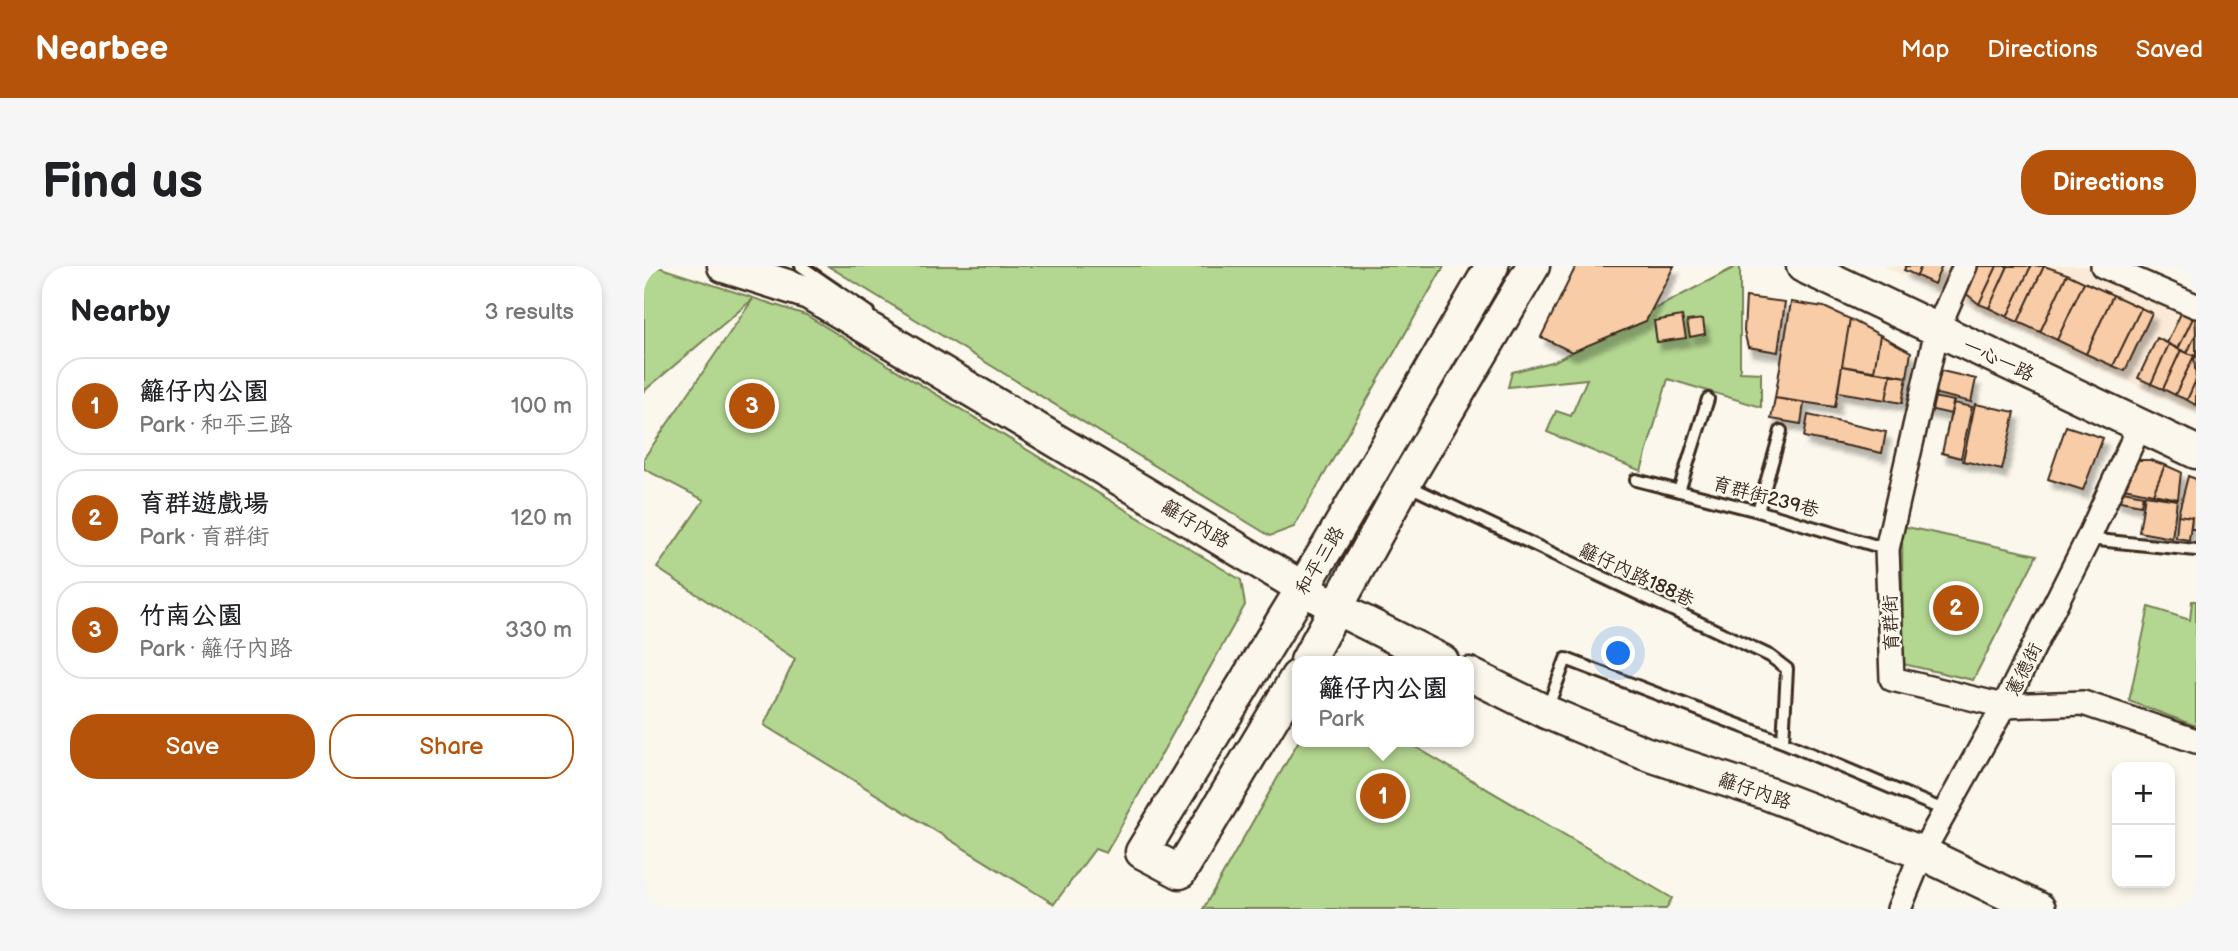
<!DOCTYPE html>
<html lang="en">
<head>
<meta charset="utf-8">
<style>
  body { margin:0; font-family:"Balsamiq Sans","LXGW WenKai TC",sans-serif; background:#f6f6f6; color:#202124 }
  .controls { position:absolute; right:21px; bottom:21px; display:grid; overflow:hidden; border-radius:14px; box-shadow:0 4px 10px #0003 }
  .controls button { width:63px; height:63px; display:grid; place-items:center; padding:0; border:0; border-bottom:2px solid #e0e0e0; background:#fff; color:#202124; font:35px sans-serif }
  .you { position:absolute; left:975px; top:388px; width:24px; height:24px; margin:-18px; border:5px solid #fff; border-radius:50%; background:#1a73e8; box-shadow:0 0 0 10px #1a73e833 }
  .badge { display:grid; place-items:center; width:46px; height:46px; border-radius:50%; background:#b45309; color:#fff; font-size:23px; font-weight:700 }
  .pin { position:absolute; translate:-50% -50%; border:4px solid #fff; box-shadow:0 2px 7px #0006 }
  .popup { position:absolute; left:648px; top:390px; width:182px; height:91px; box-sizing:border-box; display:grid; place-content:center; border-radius:14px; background:#fff; filter:drop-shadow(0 2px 5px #0005); font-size:23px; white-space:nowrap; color:#757577 }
  .popup b { font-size:26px; color:#202124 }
  .popup::after { content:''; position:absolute; left:50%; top:100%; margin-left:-14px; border:14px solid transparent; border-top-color:#fff }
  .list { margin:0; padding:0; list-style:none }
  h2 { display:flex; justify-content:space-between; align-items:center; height:91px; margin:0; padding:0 28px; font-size:30px }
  h2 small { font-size:23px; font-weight:400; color:#757577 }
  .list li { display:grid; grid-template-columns:46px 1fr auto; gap:21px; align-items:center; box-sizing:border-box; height:98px; margin:0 14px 14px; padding:0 14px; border:2px solid #e0e0e0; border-radius:28px }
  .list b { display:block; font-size:26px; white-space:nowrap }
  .list p { margin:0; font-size:23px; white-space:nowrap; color:#757577 }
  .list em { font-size:23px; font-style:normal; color:#757577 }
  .actions { display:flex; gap:14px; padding:21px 28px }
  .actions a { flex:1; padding:16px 0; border:2px solid #b45309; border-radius:28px; text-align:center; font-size:24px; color:#b45309 }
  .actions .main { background:#b45309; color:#fff }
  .map { position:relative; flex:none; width:1552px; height:643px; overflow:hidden; border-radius:28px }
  header { display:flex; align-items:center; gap:42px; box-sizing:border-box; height:98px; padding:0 35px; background:#b45309; color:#fff }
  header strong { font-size:33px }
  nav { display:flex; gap:38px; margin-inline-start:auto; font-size:24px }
  .intro { display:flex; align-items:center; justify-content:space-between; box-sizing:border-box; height:168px; padding:0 42px }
  h1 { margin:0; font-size:49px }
  .button { padding:18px 32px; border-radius:28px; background:#b45309; color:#fff; font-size:24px; font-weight:700 }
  main { display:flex; gap:42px; padding:0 42px }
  aside { flex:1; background:#fff; border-radius:28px; box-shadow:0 4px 10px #0003 }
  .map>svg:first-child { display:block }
  .built { fill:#faead7 }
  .green { fill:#b3d690; stroke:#778057; stroke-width:2 }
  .building { fill:#f8cca7; stroke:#3b2a1e; stroke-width:2; filter:url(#shadow) }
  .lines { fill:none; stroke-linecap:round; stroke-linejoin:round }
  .lane-casing { stroke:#3b2a1e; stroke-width:16 }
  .street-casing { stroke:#3b2a1e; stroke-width:28 }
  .secondary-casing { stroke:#3b2a1e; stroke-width:37 }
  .lane { stroke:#fbf7ec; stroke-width:10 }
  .street { stroke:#fbf7ec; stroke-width:23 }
  .secondary { stroke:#fbf7ec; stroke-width:32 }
  .labels { text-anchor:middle; stroke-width:5; stroke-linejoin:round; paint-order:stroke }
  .street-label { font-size:19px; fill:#3b2a1e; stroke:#fbf7ec }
</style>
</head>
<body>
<header>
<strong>Nearbee</strong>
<nav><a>Map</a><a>Directions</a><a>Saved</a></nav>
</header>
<div class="intro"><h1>Find us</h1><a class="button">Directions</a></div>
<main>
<aside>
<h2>Nearby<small>3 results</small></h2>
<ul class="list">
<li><span class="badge">1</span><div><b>籬仔內公園</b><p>Park · 和平三路</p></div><em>100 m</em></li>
<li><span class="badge">2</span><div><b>育群遊戲場</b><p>Park · 育群街</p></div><em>120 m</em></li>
<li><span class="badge">3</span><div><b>竹南公園</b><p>Park · 籬仔內路</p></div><em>330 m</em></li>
</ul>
<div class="actions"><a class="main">Save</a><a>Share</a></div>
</aside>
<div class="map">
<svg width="1552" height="643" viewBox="0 0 1552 643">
  <defs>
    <filter id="shadow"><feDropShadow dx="4.5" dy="8" stdDeviation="2" flood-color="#0004"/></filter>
  </defs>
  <rect width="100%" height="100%" fill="#fbf7ec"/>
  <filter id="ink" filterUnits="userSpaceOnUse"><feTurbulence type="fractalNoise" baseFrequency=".0143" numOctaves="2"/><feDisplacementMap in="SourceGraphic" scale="14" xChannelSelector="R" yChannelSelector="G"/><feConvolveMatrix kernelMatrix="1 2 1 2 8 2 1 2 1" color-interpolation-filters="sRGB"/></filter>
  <g filter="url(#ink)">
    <!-- built -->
    <path class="built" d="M1240 0H1471L1552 29V147Z"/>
    <!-- green -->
    <path class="green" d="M0 0H11L162 49 597 314 601 339 462 587 451 583 410 638 120 459 151 393 13 302 60 234 0 203V192L109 33 0 125Z
      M184 0H800L650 261 626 270Z
      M1093 0H1096V106L1117 107V141L1024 113 997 205 903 166 912 145 927 150 943 113 864 121 868 106 911 95Z
      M1258 260 1393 289 1329 414 1259 398Z
      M1548 335H1552V460L1485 435 1505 341 1546 354Z
      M654 476H763L1028 632 1022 643H559Z"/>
    <!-- building -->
    <path class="building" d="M932 0H1030L1002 55 928 86 897 71Z
      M1262 0H1277L1273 10 1260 4Z
      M1277 0H1298L1290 18 1273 10Z
      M1327 0H1353L1335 38 1320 26Z
      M1353 0H1364L1345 42 1335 38Z
      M1364 0H1387L1363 51 1345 42Z
      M1387 0H1400L1374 56 1363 51Z
      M1400 0 1423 8 1396 66 1374 56Z
      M1423 8 1440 16 1413 74 1396 66Z
      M1440 16 1469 29 1442 88 1413 74Z
      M1469 29 1497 42 1469 100 1442 88Z
      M1102 31 1141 36 1134 86 1104 81 1100 65Z
      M1147 36 1180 41 1206 53 1191 141 1131 132Z
      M1497 42 1508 47 1481 105 1469 100Z
      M1539 43 1551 48 1534 83 1523 77Z
      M1551 48 1552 68 1543 87 1534 83Z
      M1038 50 1042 72 1013 76 1010 55Z
      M1059 53 1061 68 1046 71 1043 55Z
      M1206 53 1236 69 1230 106 1198 100Z
      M1552 68V91L1543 87Z
      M1236 69 1267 86 1263 111 1230 106Z
      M1513 72 1525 78 1507 118 1494 112Z
      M1525 78 1537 84 1519 123 1507 118Z
      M1537 84 1550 90 1531 129 1519 123Z
      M1550 90 1552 114 1543 134 1531 129Z
      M1198 100 1247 108 1242 134 1194 126Z
      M1285 102 1332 113 1327 136 1280 125Z
      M1247 108 1263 111 1258 137 1242 134Z
      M1552 114V139L1543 134Z
      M1278 129 1310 135 1307 148 1276 141Z
      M1131 132 1160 137 1157 158 1127 153Z
      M1309 137 1328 141 1317 192 1298 187Z
      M1331 138 1371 146 1358 204 1319 195Z
      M1164 149 1242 166 1238 187 1160 171Z
      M1422 160 1459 172 1439 224 1404 213Z
      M1486 194H1506L1521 199 1509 228 1475 221Z
      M1521 199 1537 206 1534 233 1509 228Z
      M1544 210 1552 213V263H1547L1548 251 1534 249Z
      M1474 224 1499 229 1497 239 1471 234Z
      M1501 229 1533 234 1528 272 1495 266Z
      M1534 249 1548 251 1545 274 1532 272Z"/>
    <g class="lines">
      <!-- lane casing -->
      <g class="lane-casing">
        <path id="lane" d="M157 0 224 46
          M992 214 1114 245 1243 283
          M763 219 1126 390 1143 403 1139 476
          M1035 225 1064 133
          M1114 245 1137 165
          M1444 273 1552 284
          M903 443 922 393 1139 476 1302 545"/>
      </g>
      <!-- street casing -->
      <g class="street-casing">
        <path id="street" d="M1321 0 1293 64 1243 283 1248 413 1360 440 1439 437 1552 475
          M1459 0 1552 40
          M1255 643 1278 587 1360 440 1444 273 1496 159"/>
      </g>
      <!-- secondary casing -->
      <g class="secondary-casing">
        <path id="secondary" d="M80 0 165 27 694 343 798 395
          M1159 0 1552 186
          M663 395 760 218 889 0
          M825 408 902 446 1000 487 1125 528 1278 587 1395 643
          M653 411 536 606 498 586 686 277 848 0"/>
      </g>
      <!-- lane -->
      <use href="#lane" class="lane"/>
      <!-- street -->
      <use href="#street" class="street"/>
      <!-- secondary -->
      <use href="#secondary" class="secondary"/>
    </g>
  </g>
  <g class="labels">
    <!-- street labels -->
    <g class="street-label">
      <text transform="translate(1355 93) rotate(25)" y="7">一心一路</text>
      <text transform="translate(1122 230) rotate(15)" y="7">育群街239巷</text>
      <text transform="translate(552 257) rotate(31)" y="7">籬仔內路</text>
      <text transform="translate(675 294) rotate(-59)" y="7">和平三路</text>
      <text transform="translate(993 308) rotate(25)" y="7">籬仔內路188巷</text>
      <text transform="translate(1246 357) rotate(-92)" y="7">育群街</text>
      <text transform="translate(1379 403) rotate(-63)" y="7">憲德街</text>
      <text transform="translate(1111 524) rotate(19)" y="7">籬仔內路</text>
    </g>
  </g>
</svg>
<div class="controls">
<button>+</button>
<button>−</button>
</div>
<div class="you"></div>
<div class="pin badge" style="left:739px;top:530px">1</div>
<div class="popup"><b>籬仔內公園</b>Park</div>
<div class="pin badge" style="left:1312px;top:342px">2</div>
<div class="pin badge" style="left:108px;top:140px">3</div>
</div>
</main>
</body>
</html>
